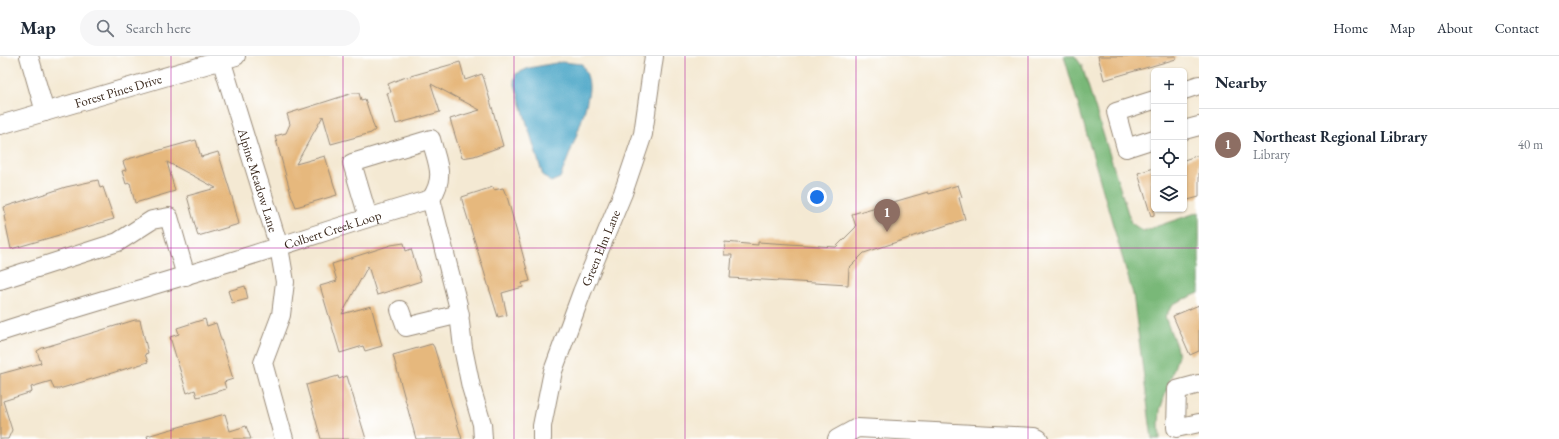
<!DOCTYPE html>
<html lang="en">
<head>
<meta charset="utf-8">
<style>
  body { margin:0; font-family:"EB Garamond",serif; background:#f6f6f7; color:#1f2937 }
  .controls { position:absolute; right:12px; top:12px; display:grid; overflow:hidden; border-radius:6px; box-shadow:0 1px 3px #0004 }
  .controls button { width:36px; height:36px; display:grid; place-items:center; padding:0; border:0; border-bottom:1px solid #e0e1e3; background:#fff; color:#1f2937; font:20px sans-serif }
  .you { position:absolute; left:817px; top:141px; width:14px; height:14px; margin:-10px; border:3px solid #fff; border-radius:50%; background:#1a73e8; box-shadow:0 0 0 6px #1a73e833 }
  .badge { display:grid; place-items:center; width:26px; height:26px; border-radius:50%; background:#0f766e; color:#fff; font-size:13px; font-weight:700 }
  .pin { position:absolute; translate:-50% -33px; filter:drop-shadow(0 1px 2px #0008) }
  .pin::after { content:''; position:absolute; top:21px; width:14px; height:12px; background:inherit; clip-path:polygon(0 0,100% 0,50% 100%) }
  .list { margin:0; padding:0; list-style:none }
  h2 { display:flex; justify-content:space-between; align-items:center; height:52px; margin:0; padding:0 16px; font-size:17px }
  h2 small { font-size:13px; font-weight:400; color:#747a83 }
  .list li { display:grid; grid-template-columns:26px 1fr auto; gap:12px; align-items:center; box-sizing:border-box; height:72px; padding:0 16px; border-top:1px solid #e0e1e3 }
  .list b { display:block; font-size:15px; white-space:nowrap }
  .list p { margin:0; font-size:13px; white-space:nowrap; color:#747a83 }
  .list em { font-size:13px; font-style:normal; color:#747a83 }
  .icon { flex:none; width:22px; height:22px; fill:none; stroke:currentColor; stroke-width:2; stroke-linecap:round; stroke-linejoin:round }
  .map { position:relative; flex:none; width:1199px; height:383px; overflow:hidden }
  header { display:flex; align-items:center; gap:24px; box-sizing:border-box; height:56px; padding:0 20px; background:#fff; border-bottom:1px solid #e0e1e3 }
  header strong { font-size:19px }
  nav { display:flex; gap:22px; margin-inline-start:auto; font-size:14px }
  .search { width:280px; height:36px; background:#f6f6f7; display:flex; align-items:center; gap:10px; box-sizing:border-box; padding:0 14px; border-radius:22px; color:#747a83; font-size:15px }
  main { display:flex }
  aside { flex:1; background:#fff }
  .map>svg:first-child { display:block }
  .forest { fill:#79b878; stroke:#5a714b }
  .water { fill:#48a5c6; stroke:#426872 }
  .building { fill:#e6b87d }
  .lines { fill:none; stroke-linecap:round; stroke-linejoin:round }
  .minor-casing { stroke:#988a78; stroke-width:20 }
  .minor { stroke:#fff; stroke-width:18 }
  .grid { fill:none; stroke:#b5179e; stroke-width:1; stroke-opacity:0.55 }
  .labels { text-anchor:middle; stroke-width:3; stroke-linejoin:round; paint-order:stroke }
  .street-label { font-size:13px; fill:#3b2a1e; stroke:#fff }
</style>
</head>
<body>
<header>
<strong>Map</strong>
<div class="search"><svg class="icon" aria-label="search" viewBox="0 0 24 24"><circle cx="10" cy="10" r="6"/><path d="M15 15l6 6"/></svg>Search here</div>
<nav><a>Home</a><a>Map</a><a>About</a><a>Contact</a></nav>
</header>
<main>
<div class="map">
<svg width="1199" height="383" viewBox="0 0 1199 383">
  <rect width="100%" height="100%" fill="#fff"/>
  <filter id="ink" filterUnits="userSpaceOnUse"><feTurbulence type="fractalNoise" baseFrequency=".025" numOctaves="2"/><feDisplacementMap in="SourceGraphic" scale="8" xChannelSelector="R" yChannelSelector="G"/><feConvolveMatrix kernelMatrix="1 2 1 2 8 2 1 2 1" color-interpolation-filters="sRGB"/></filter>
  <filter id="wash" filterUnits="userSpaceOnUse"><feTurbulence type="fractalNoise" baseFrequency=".012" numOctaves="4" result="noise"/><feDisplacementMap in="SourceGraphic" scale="16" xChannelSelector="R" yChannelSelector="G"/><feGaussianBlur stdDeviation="0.9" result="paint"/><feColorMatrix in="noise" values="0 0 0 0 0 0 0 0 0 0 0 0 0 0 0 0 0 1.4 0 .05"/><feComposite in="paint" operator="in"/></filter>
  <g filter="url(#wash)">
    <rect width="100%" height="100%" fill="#f4e9d3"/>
    <!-- forest -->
    <path class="forest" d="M1064 0H1075L1082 10 1131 167 1143 175 1199 156V237L1173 248 1165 261 1176 290 1178 300 1160 354 1159 369 1160 383H1152L1133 238Z"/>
    <!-- water -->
    <path class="water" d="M561 6 582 8C586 16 589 22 589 31 589 51 568 102 560 122L551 126 543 120 514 25 516 18 529 12Z"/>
    <g id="blocks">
      <!-- building -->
      <path class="building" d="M1098 0H1176V3L1104 24Z
        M460 6 465 24 482 18 484 23 503 90 474 100 462 102 450 63 480 54 431 28 440 56 396 68 387 37 391 36 388 28 400 23Z
        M353 37H359L361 44 365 43 375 74 371 77 331 88 323 60 296 108 325 100 337 139 296 151 291 138 275 80 286 77 290 68 287 58Z
        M196 84 201 101 218 96 232 141 239 168 198 180 187 140 216 132 167 106 175 135 135 147 130 127 126 128 122 115 126 114 123 106 128 103Z
        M1199 99V141L1184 145V104Z
        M1154 112V159L1151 160 1138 117Z
        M98 124 100 132 103 131 114 163 11 193 4 160H6L4 151 66 131Z
        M958 129 962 141 959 142 965 163 864 197 849 212 848 229 730 222 732 199H724L725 186 758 189V186L836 191 856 171 852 158 928 136 929 138Z
        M493 131 494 134 503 132 508 144 530 225 522 227 523 231 502 237 507 259 498 261 462 144V141Z
        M404 187 406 195 411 193 421 225 377 239 368 210 342 258 371 250 382 290 365 295 363 290 340 297 320 230 337 225 332 208 391 189Z
        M245 230 248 243 232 247 228 235Z
        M1199 249V295L1190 299 1173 260Z
        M205 263 207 270 216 267 233 323 224 326 226 333 197 341 195 334 187 337 170 281 179 278 177 272Z
        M135 264H140L148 297 145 298 148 306 59 333H54L51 325 31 331 32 336 3 345 12 374 8 383H0V318L41 307 37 295 42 292Z
        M432 288 434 291 462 383H416L393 299Z
        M338 320 339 323 347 320 366 383H321L306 329Z
        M225 358 230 375 246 370 251 383H148L147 380Z"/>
    </g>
  </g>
  <g filter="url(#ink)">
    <use href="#blocks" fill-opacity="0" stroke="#988a78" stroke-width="1"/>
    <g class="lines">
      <!-- minor casing -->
      <g class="minor-casing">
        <g id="minor">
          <path d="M29 0 45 56"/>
          <path id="s1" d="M220 0 279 191 285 226 281 259 263 307 284 383"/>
          <path d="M1184 34 1199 29"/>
          <path d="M1154 44 1116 56 1126 92 1154 83"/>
          <path id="s2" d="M0 69 236 0"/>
          <path d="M1184 74 1199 70"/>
          <path d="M368 161 352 107 431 83C437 107 446 120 431 143"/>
          <path d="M0 224 118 186 152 164 169 161 186 220"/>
          <path d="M400 254 406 271 460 258"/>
          <path id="s3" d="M0 276C74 252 149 231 223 208 292 187 361 163 431 143L458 249 463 292 471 331 482 368 483 383"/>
          <path d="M1199 328 1177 334 1176 372 1199 367"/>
          <path id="s4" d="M542 383V370L553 315 582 236 623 137 643 78 654 0"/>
          <path d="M837 383 857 372 1035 381 1039 383"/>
        </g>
      </g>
      <!-- minor -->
      <use href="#minor" class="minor"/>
    </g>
  </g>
  <!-- grid -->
  <path class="grid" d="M171 0V383M343 0V383M514 0V383M685 0V383M856 0V383M1028 0V383M0 192H1199"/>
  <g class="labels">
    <!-- street labels -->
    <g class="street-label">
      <text dy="5" stroke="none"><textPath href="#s2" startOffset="123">Forest Pines Drive</textPath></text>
      <text dy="5" stroke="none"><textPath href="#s1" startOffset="130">Alpine Meadow Lane</textPath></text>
      <text dy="5" stroke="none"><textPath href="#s3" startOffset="348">Colbert Creek Loop</textPath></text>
      <text dy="5" stroke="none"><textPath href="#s4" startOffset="201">Green Elm Lane</textPath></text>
    </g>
  </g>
</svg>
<div class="controls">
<button>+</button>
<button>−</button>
<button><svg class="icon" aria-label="locate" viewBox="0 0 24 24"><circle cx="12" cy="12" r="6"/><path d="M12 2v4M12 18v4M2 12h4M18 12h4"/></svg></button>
<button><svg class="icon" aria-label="layers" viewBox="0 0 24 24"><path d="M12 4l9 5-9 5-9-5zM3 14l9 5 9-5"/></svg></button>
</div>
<div class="you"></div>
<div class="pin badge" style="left:887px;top:176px;background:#8d6e63">1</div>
</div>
<aside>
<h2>Nearby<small></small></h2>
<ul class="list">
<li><span class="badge" style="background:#8d6e63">1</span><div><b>Northeast Regional Library</b><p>Library</p></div><em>40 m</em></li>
</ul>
</aside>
</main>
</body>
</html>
